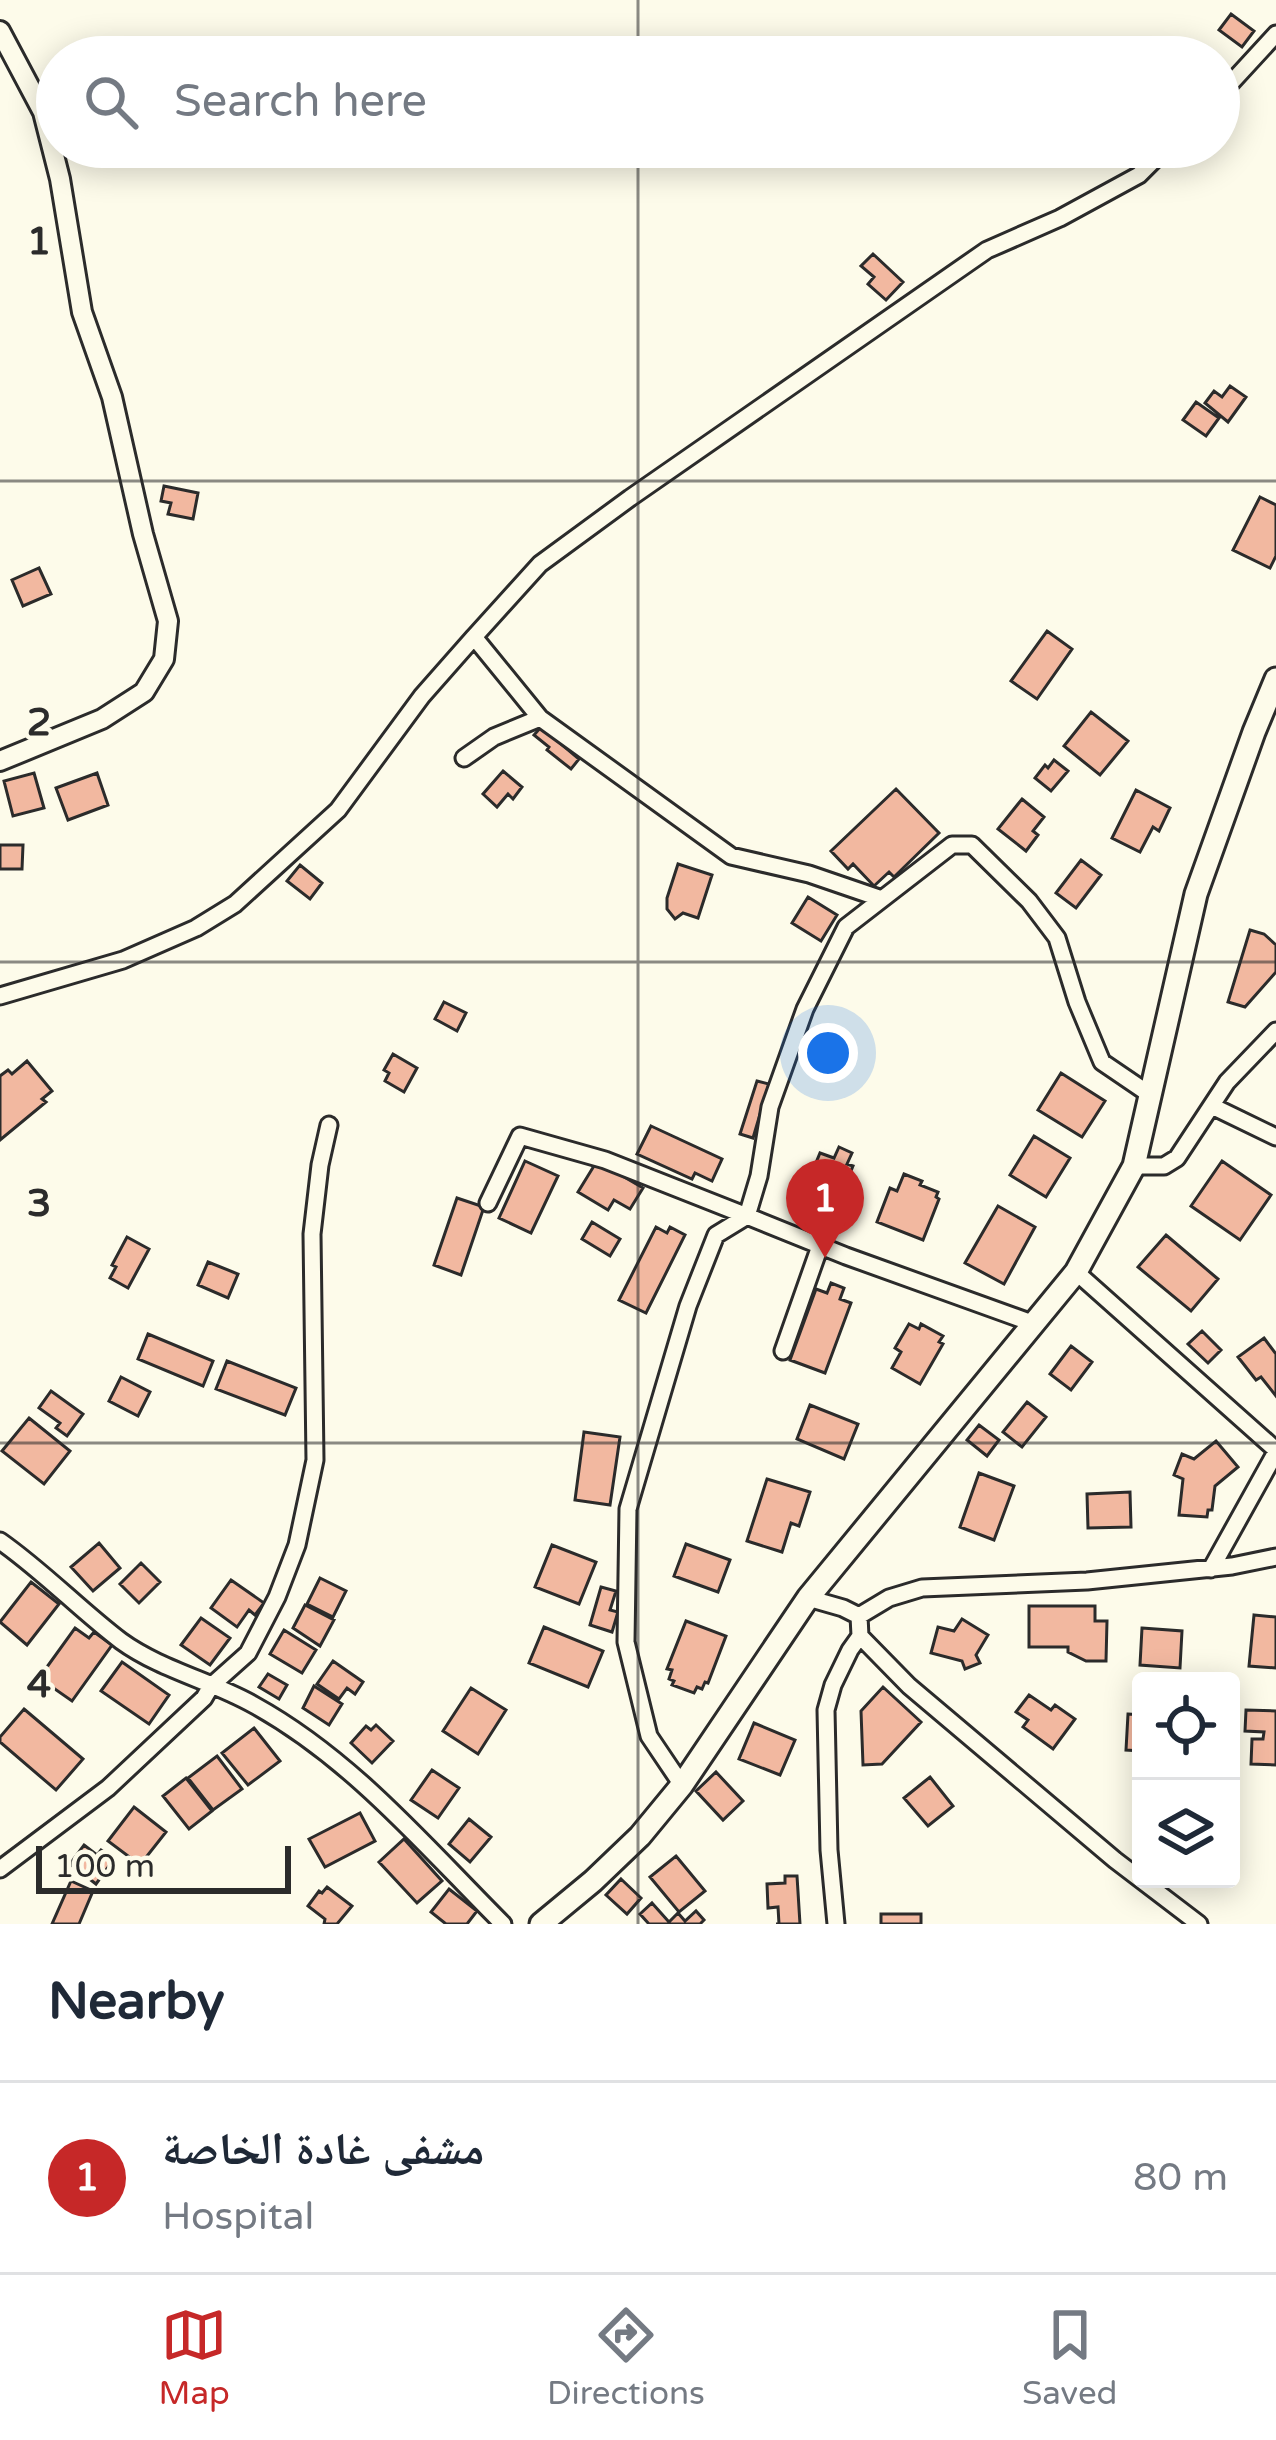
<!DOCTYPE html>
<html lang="en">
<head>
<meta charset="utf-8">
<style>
  body { margin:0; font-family:"Varela Round","Noto Naskh Arabic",sans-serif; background:#f2f2f3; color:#1f2937 }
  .controls { position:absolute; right:36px; bottom:36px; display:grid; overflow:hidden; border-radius:12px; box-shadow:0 6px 30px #0003 }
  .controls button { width:108px; height:108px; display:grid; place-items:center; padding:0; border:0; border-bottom:3px solid #e0e1e3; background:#fff; color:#1f2937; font:60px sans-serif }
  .scale { position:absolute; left:36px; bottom:30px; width:255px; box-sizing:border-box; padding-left:12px; border:6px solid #2b2b2b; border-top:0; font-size:33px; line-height:42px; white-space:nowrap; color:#2b2b2b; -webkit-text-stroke:9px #fdfbea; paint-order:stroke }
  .you { position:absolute; left:828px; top:1053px; width:42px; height:42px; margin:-30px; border:9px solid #fff; border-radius:50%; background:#1a73e8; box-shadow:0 0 0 18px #1a73e833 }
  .badge { display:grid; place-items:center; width:78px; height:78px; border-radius:50%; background:#c62828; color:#fff; font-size:39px; font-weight:700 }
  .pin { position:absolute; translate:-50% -99px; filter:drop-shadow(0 3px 6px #0008) }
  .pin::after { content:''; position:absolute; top:63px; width:42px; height:36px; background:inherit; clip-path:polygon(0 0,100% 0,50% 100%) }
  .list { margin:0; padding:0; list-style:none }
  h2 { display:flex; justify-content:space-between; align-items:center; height:156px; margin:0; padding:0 48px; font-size:51px }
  h2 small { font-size:39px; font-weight:400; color:#747a83 }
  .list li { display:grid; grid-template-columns:78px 1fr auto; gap:36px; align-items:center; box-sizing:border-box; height:192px; padding:0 48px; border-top:3px solid #e0e1e3 }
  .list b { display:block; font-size:45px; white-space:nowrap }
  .list p { margin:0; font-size:39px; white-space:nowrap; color:#747a83 }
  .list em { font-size:39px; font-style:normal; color:#747a83 }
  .icon { flex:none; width:66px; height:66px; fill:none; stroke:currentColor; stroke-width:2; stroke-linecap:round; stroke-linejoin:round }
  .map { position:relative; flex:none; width:1276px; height:1924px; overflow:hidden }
  .search { position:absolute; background:#fff; box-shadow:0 6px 30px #0003; left:36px; right:36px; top:36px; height:132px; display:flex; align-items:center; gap:30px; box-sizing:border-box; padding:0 42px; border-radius:66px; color:#747a83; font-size:45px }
  .sheet { height:348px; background:#fff }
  nav { display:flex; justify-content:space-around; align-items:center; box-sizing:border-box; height:168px; border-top:3px solid #e0e1e3; background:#fff; font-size:33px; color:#747a83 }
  nav a { display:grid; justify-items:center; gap:6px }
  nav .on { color:#c62828 }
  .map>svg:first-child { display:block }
  .building { fill:#f2b8a0; stroke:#2b2b2b; stroke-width:3 }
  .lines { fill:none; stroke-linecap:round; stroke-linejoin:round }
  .minor-casing { stroke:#2b2b2b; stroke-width:21 }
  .tertiary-casing { stroke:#2b2b2b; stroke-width:24 }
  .secondary-casing { stroke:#2b2b2b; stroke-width:27 }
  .minor { stroke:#fdfbea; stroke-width:15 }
  .tertiary { stroke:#fdfbea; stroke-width:18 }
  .secondary { stroke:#fdfbea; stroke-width:21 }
  .grid { fill:none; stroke:#2b2b2b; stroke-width:3; stroke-opacity:0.55 }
  .grid-label { font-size:39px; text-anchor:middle; font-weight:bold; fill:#2b2b2b; stroke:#fdfbea; stroke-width:9; stroke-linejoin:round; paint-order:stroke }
</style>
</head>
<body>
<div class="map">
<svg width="1276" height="1924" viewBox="0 0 1276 1924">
  <rect width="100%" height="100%" fill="#fdfbea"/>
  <!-- building -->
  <path class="building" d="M1231 14 1254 31 1242 47 1219 30Z
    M873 254 903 282 886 300 868 284 874 277 861 266Z
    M1230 386 1246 397 1228 422 1205 403 1214 391 1222 397Z
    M1196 402 1219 418 1206 436 1183 420Z
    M164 486 198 493 193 519 168 514 171 503 161 501Z
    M1260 497 1276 505V556L1270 568 1233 550Z
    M39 568 51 594 23 606 12 580Z
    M1047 631 1072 649 1037 699 1011 681Z
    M1091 712 1128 741 1100 775 1064 746Z
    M541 727 579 759 571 769 547 750 549 747 534 735Z
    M1054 760 1068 771 1051 791 1035 778 1045 765 1048 768Z
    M503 771 522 787 513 799 508 794 497 807 483 794Z
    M34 773 44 808 13 816 4 781Z
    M97 773 108 805 68 820 56 788Z
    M896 789 939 833 894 877 889 872 874 886 853 864 848 869 831 851Z
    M1136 790 1170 808 1159 831 1153 827 1140 852 1112 838Z
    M1022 799 1044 817 1033 831 1038 835 1026 851 998 829Z
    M0 845H23L22 869H0Z
    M1081 860 1101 875 1076 908 1056 893Z
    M678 864 712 875 698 918 683 913 675 919 667 909V898Z
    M300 865 322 883 310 899 287 881Z
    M808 897 837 915 821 941 792 923Z
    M1250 930 1264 934 1276 945V972L1245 1007 1228 1002Z
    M444 1002 466 1013 457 1031 435 1019Z
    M393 1054 417 1068 404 1092 385 1081 389 1073 384 1070Z
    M27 1061 52 1091 42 1099 46 1102 0 1140V1076L8 1070 12 1074Z
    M1061 1073 1105 1101 1082 1137 1038 1110Z
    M757 1081 769 1084 753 1138 740 1134Z
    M651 1126 722 1159 712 1181 695 1173 692 1179 637 1154Z
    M1034 1136 1070 1158 1046 1197 1010 1175Z
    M839 1147 852 1153 847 1164 853 1166 840 1198 807 1185 820 1153 834 1158Z
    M525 1161 558 1176 531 1233 499 1218Z
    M597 1161 643 1188 630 1209 614 1200 608 1210 578 1192Z
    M1222 1161 1271 1195 1240 1240 1191 1206Z
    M904 1174 922 1181 920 1185 938 1192 936 1197 939 1199 923 1240 877 1222 890 1188 897 1191Z
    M457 1198 484 1207 461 1275 434 1265Z
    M998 1206 1035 1227 1004 1284 965 1263Z
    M592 1222 620 1239 610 1256 582 1239Z
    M656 1227 667 1233 670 1227 685 1235 646 1313 619 1300Z
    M1166 1235 1218 1279 1191 1311 1138 1267Z
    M127 1237 149 1249 128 1288 110 1278 116 1267 112 1265Z
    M208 1262 238 1274 228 1298 198 1285Z
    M831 1283 844 1288 840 1299 851 1303 825 1373 790 1360 816 1289 827 1293Z
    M909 1324 919 1329 921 1324 943 1336 939 1342 943 1344 920 1384 892 1368 901 1352 895 1348Z
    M1202 1331 1221 1350 1208 1363 1188 1344Z
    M148 1334 213 1361 203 1386 138 1359Z
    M1264 1338 1276 1354V1396L1261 1377 1256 1380 1238 1357Z
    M1071 1346 1092 1362 1071 1390 1050 1374Z
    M227 1361 296 1388 285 1415 216 1389Z
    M121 1377 150 1392 138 1416 109 1401Z
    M51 1391 83 1414 67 1436 56 1428 60 1423 39 1408Z
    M1027 1402 1046 1417 1022 1447 1003 1432Z
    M810 1405 858 1424 844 1459 797 1439Z
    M29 1418 70 1451 44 1484 2 1451Z
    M979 1425 999 1440 987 1456 967 1440Z
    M584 1432 620 1437 610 1505 575 1500Z
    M1216 1441 1238 1467 1215 1486 1212 1510H1208L1207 1517 1179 1515 1183 1479 1174 1475 1182 1454 1194 1459Z
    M979 1473 1014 1486 994 1540 960 1527Z
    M767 1479 810 1492 799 1526 791 1523 782 1552 747 1541Z
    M1130 1492 1131 1527 1088 1528 1087 1494Z
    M99 1543 120 1568 93 1591 71 1567Z
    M686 1544 730 1560 718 1592 674 1576Z
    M552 1545 596 1562 579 1604 535 1587Z
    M141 1563 160 1582 139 1603 120 1584Z
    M320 1578 346 1591 333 1617 307 1604Z
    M231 1580 264 1603 255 1615 249 1610 237 1627 211 1608Z
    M31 1582 59 1604 27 1645 0 1622Z
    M601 1587 616 1591 610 1610 618 1612 612 1632 590 1625Z
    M305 1605 334 1620 320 1646 293 1628Z
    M1029 1606H1095V1621H1107L1106 1661H1086L1068 1652V1647H1029Z
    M1254 1615 1276 1617V1668L1249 1666Z
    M201 1618 230 1638 210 1665 181 1645Z
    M962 1619 988 1635 976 1655 980 1663 965 1669 962 1661 931 1653 938 1627 954 1631Z
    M686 1621 726 1636 708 1683 705 1682 702 1689 697 1687 694 1693 672 1685 674 1681 669 1679 672 1670 667 1669Z
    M544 1627 603 1651 588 1687 529 1663Z
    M75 1628 89 1638 94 1632 112 1645 72 1701 39 1678Z
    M1142 1628 1182 1631 1180 1668 1140 1665Z
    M284 1630 316 1650 302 1673 270 1654Z
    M333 1661 363 1682 355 1694 347 1688 339 1699 317 1684Z
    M122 1662 169 1695 149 1724 101 1691Z
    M268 1674 287 1685 279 1699 259 1687Z
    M314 1686 342 1704 329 1725 303 1708Z
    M883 1687 921 1722 882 1764 863 1765 861 1711Z
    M471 1688 506 1710 478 1754 443 1731Z
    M1029 1695 1051 1710 1055 1705 1075 1719 1053 1749 1023 1727 1028 1720 1016 1712Z
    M24 1709 83 1759 56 1790 0 1742V1737Z
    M1246 1710 1276 1711V1765L1251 1764 1252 1739H1263L1264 1732 1245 1731Z
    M1128 1714 1141 1715V1751L1126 1750Z
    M754 1723 795 1740 780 1775 739 1759Z
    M376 1725 393 1741 372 1763 351 1743 366 1726 371 1730Z
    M254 1728 280 1761 248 1785 222 1753Z
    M217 1756 242 1789 213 1810 188 1778Z
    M432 1770 459 1788 438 1818 411 1800Z
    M716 1772 743 1801 723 1820 696 1791Z
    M930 1777 953 1806 928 1826 904 1798Z
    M186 1778 212 1811 189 1829 163 1796Z
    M134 1807 166 1832 140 1865 108 1841Z
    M360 1813 375 1841 325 1867 309 1839Z
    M469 1819 491 1837 470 1862 449 1844Z
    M404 1839 442 1881 417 1903 379 1862Z
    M84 1845 97 1855 101 1850 114 1859 96 1884 70 1864Z
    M676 1856 705 1891 679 1912 650 1877Z
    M785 1876H797L800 1924H776H779L778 1907 768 1908 767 1884 785 1883Z
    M621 1879 641 1898 627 1914 606 1895Z
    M71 1881 93 1891 79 1924H52Z
    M327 1887 352 1906 337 1924H324L325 1919 308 1906 319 1891 322 1893Z
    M449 1889 477 1911 467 1924H446L431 1912Z
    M652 1903 669 1922 678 1913 685 1921 696 1911 704 1920 700 1924H649L640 1914Z
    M881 1914H921V1924H881Z"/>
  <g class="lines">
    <!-- minor casing -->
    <g class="minor-casing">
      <path id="minor" d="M1219 96 1276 34
        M474 637 540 564 630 498 987 250 1060 218 1139 175 1167 147
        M464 758 494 737 540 718
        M0 996 123 960 196 928 235 904 338 810 422 696 474 637 540 718 731 856 809 874 882 899
        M1214 1107 1276 1137
        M1134 1166H1164L1177 1158 1227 1082 1276 1031
        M488 1203 520 1136 605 1160 747 1216 759 1176 770 1107 805 1009 846 927 952 845H972L1029 901 1057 938 1077 1002 1102 1062 1152 1096
        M1076 1272 1276 1450
        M783 1351 820 1246
        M0 1541C43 1571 80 1610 121 1641 161 1670 212 1681 254 1705 352 1759 425 1846 503 1924
        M1211 1569 1276 1452
        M808 1598 843 1608 859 1616 860 1636 850 1650 833 1685 826 1710 829 1850 836 1924
        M859 1616 889 1598 922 1588 1087 1581 1232 1566 1276 1557
        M860 1636 909 1686 1115 1860 1199 1924
        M682 1785 649 1736 626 1642 628 1509 688 1306 716 1235 747 1216 846 1256 1032 1323
        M0 1869 108 1788 204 1698 211 1686 248 1653 277 1597 297 1545 315 1460 312 1234 320 1165 329 1125"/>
    </g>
    <!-- tertiary casing -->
    <g class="tertiary-casing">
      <path id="tertiary" d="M0 31 43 112 60 179 82 312 112 397 143 534 168 621 164 659 144 692 102 719 0 761"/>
    </g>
    <!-- secondary casing -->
    <g class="secondary-casing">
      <path id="secondary" d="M541 1924 593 1881 640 1836 682 1785 808 1598 1076 1272 1134 1166 1196 894 1254 732 1276 679"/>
    </g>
    <!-- minor -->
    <use href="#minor" class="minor"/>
    <!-- tertiary -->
    <use href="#tertiary" class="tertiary"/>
    <!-- secondary -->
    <use href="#secondary" class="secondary"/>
  </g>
  <!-- grid -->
  <path class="grid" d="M638 0V57M638 147V1924M0 481H1276M0 962H1276M0 1443H1276"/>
  <g class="grid-label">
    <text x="39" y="254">1</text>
    <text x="39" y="735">2</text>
    <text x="39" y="1216">3</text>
    <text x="39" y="1697">4</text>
  </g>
</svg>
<div class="controls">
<button><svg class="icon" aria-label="locate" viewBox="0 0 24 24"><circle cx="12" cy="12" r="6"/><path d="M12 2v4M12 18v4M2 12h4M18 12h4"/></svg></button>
<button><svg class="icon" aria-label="layers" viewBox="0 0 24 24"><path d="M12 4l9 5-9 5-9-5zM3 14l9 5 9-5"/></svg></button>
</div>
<div class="scale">100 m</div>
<div class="you"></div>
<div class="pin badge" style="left:825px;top:1258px">1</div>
<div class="search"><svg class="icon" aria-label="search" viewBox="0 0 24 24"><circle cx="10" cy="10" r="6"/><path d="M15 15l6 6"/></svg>Search here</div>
</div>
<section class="sheet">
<h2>Nearby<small></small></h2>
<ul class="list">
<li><span class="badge">1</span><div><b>مشفى غادة الخاصة</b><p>Hospital</p></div><em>80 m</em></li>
</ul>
</section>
<nav>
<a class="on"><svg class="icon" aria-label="map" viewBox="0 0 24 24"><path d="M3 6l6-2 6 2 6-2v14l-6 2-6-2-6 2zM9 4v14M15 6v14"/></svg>Map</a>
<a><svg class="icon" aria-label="directions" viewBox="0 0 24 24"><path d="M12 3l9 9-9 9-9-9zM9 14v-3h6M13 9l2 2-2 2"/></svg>Directions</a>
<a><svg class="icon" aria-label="saved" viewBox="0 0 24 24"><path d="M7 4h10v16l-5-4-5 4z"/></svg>Saved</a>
</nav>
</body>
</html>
